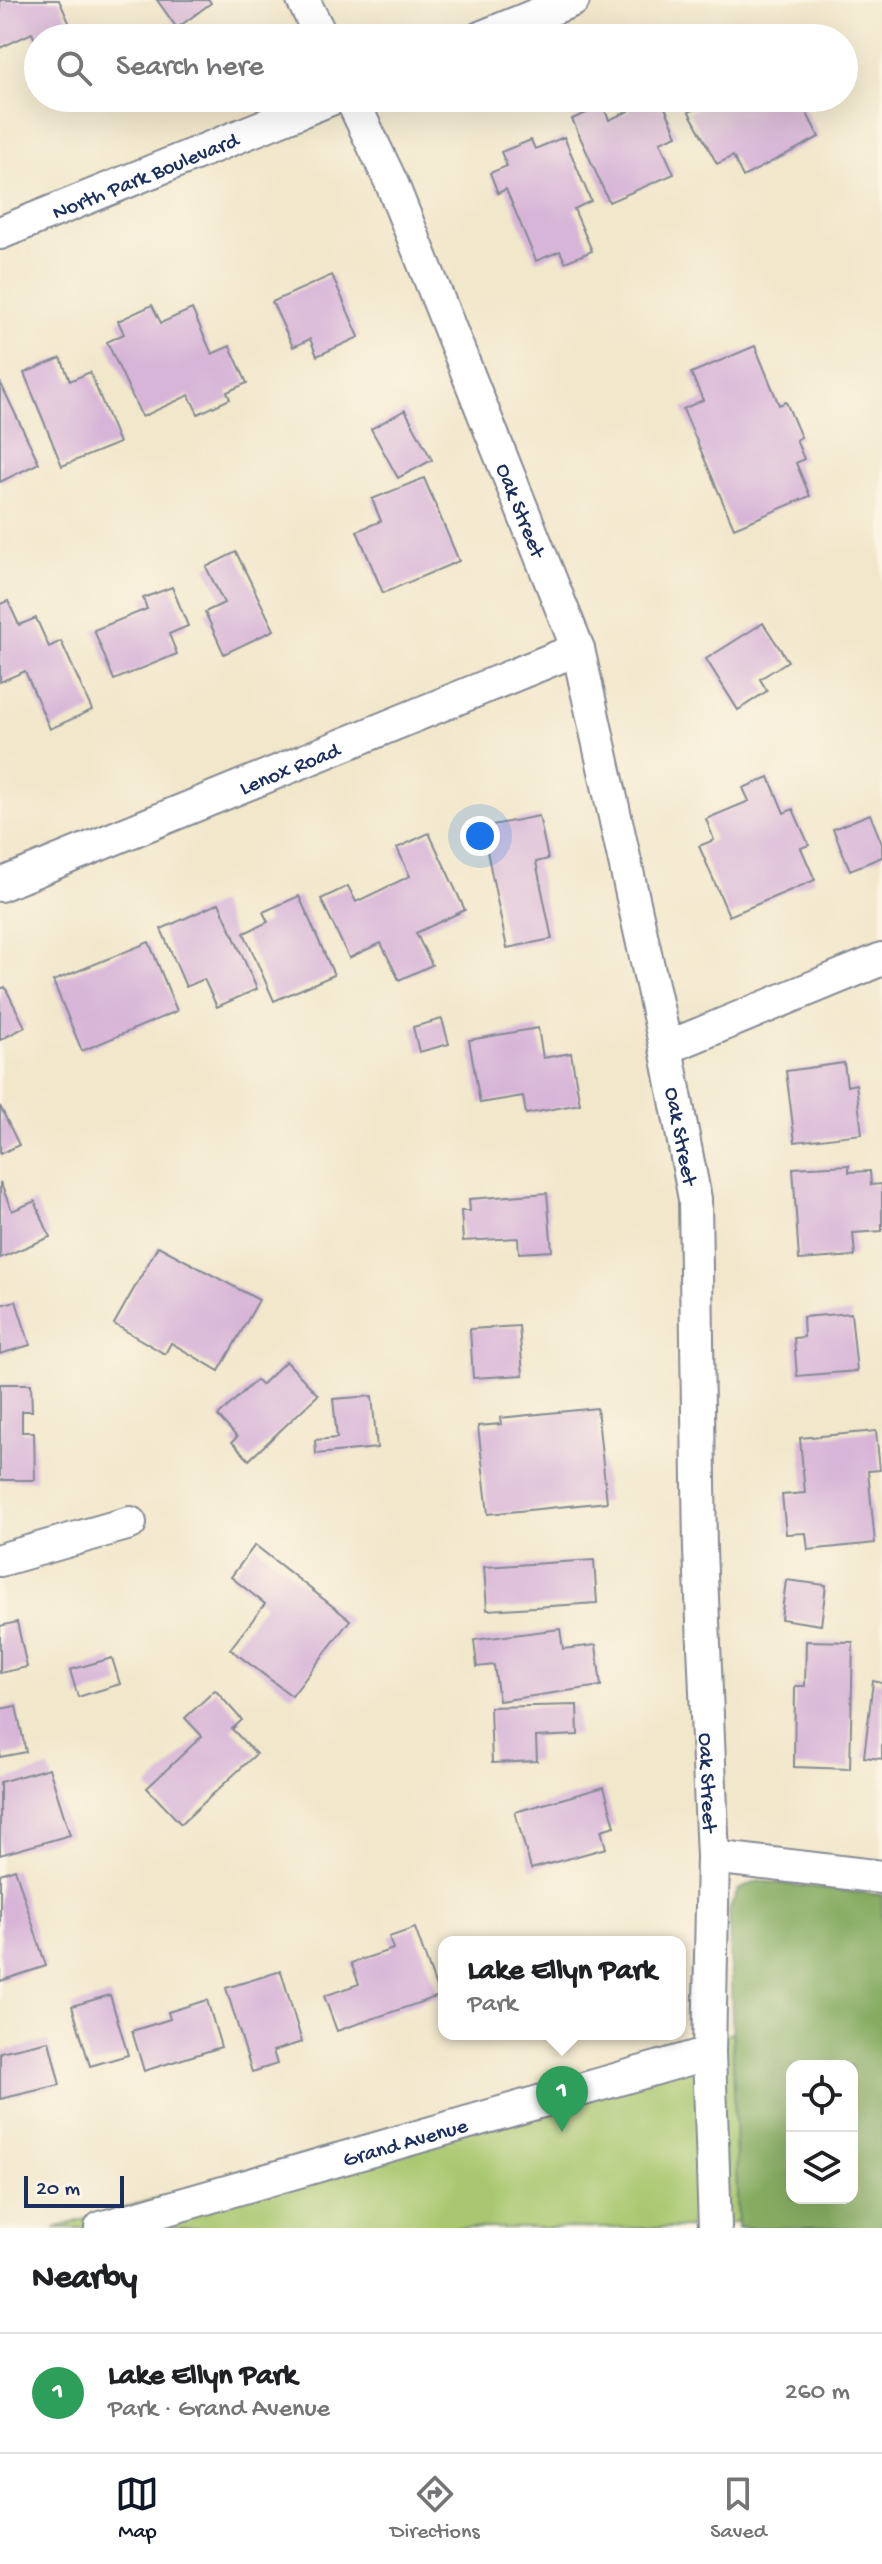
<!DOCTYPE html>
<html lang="en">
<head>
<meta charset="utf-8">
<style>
  body { margin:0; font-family:"Gochi Hand",sans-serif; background:#f6f6f6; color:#202124 }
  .controls { position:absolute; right:24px; bottom:24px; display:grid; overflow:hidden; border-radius:16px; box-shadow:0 8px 32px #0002 }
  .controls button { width:72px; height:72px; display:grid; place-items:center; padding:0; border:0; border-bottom:2px solid #e0e0e0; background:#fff; color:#202124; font:40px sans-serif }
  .scale { position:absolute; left:24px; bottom:20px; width:100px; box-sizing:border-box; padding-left:8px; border:4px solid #1b2f5e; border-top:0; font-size:22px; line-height:28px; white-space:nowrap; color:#1b2f5e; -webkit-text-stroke:6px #fcf5e5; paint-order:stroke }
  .you { position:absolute; left:480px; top:836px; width:28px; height:28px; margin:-20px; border:6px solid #fff; border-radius:50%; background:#1a73e8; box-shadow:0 0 0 12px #1a73e833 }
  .badge { display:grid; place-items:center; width:52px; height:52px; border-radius:50%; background:#111827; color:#fff; font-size:26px; font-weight:700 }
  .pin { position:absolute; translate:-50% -66px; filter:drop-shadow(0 2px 4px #0008) }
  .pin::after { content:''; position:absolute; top:42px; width:28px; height:24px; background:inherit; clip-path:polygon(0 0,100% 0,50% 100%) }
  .popup { position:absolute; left:438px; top:1936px; width:248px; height:104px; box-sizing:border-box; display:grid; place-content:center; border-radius:16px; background:#fff; filter:drop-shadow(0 2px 6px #0005); font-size:26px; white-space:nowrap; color:#757577 }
  .popup b { font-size:30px; color:#202124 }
  .popup::after { content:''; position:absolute; left:50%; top:100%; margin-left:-16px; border:16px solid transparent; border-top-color:#fff }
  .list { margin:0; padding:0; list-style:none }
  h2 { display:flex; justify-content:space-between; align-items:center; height:104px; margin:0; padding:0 32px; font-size:34px }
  h2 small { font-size:26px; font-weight:400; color:#757577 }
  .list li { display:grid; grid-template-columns:52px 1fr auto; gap:24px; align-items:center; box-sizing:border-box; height:120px; padding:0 32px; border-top:2px solid #e0e0e0 }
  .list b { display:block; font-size:30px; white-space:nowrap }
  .list p { margin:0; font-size:26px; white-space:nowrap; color:#757577 }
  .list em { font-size:26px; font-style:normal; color:#757577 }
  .icon { flex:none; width:44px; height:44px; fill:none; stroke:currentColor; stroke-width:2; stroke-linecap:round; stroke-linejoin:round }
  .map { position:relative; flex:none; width:882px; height:2228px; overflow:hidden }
  .search { position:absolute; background:#fff; box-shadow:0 8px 32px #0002; left:24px; right:24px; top:24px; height:88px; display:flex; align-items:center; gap:20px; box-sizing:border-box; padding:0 28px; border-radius:44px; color:#757577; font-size:30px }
  .sheet { height:224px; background:#fff }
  nav { display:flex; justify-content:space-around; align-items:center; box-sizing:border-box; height:112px; border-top:2px solid #e0e0e0; background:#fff; font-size:22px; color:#757577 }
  nav a { display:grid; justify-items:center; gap:4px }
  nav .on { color:#111827 }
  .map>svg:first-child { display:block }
  .green { fill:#a9c76f; stroke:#627b66; stroke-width:2 }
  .forest { fill:#86ac62; stroke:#506e60; stroke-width:2; fill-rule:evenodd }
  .building { fill:#d7b5d8 }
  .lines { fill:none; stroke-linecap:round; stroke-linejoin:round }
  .street-casing { stroke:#868b94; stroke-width:36 }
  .street { stroke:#fff; stroke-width:32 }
  .labels { text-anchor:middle; stroke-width:8; stroke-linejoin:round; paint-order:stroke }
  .street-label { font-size:22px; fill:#1b2f5e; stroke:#fcf5e5 }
</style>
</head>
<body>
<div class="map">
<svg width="882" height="2228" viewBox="0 0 882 2228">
  <rect width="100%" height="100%" fill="#fcf5e5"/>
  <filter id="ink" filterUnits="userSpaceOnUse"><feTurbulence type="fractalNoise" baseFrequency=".0125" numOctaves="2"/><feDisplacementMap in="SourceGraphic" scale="16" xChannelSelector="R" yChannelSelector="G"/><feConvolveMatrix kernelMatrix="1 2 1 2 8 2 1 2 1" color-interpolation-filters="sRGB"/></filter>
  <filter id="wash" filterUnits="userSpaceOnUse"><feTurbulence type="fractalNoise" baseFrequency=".006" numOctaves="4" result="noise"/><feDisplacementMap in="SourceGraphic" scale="32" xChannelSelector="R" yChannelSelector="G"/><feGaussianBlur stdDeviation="1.8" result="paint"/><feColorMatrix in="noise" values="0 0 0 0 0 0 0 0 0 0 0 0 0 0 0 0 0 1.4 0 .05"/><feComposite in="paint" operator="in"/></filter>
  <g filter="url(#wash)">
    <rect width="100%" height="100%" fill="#f1e7cb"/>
    <!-- green -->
    <path class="green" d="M732 2032 738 2221 711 2228H54Z"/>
    <!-- forest -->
    <path class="forest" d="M759 1881 882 1895V2228H738L729 1911 738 1890ZM792 2066H852V2198H792Z"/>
    <g id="blocks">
      <!-- building -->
      <path class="building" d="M0 0H59L76 38H38V47L32 33 0 48Z
        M157 0H209L211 3 177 28Z
        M640 98H661L677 135 660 142 674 174 609 202 572 119 603 106 609 120 629 111 626 104Z
        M716 98H799L819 137 743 177 733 156 717 164 689 112Z
        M564 137 591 201 574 209 592 251 565 262 560 251 536 261 506 189 498 193 490 173 507 166 501 152 531 140 535 149Z
        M332 275 359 337 317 356 310 339 293 347 272 302Z
        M152 305 161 323 192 309 212 354 230 346 247 383 227 392 230 399 198 414 189 395 142 417 107 342 124 334 118 321Z
        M755 346 779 405 786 402 801 437 796 440 804 459 796 463 810 496 734 528 683 409 703 400 691 373Z
        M61 358 70 381 90 372 119 443 62 466 24 373Z
        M0 382 39 463 0 482Z
        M405 410 432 460 398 478 371 429Z
        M424 478 459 561 383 593 357 531 381 521 372 499Z
        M236 552 274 630 224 654 205 612 224 603 206 567Z
        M172 587 188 626 169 634 177 654 114 680 94 630 147 609 143 598Z
        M8 601 19 625 36 618 49 647 61 641 92 710 50 729 25 671 0 682V604Z
        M763 623 788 661 760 679 767 691 738 710 706 659Z
        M769 777 784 813 793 809 809 845 801 848 815 880 729 916 699 846 714 840 706 819 749 801 743 788Z
        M870 814 882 844V857L850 870 833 829Z
        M539 816 548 859 536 862 552 939 507 948 482 827Z
        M429 833 465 910 416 933 432 965 399 980 381 943 349 958 321 899 348 886 356 902 410 876 397 848Z
        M299 896 334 975 274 1001 244 933 268 922 263 912Z
        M219 903 257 989 217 1007 204 979 186 987 161 929Z
        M149 942 177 1011 82 1051 53 981Z
        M5 987 25 1027 0 1040V989Z
        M442 1019 449 1044 419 1052 413 1027Z
        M538 1028 543 1058 571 1053 580 1104 526 1114 523 1096 480 1103 469 1040Z
        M844 1063 847 1086 856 1084 862 1134 795 1142 786 1071Z
        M0 1106 19 1145 0 1154Z
        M849 1165V1172L870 1171 871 1185 882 1184V1231L853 1233 855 1256 799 1260 793 1168Z
        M0 1182 12 1211 35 1201 50 1237 0 1258Z
        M547 1193 552 1251 519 1253 518 1238 463 1241 461 1211H470L469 1199Z
        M158 1246 259 1300 219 1371 171 1343 165 1354 114 1324Z
        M16 1301 30 1345 0 1354V1305Z
        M851 1313 857 1371 797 1376 794 1338 804 1337 803 1317Z
        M519 1326 523 1375 473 1378 470 1329Z
        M286 1361 318 1395 249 1460 232 1442 237 1437 218 1416 256 1380 261 1385Z
        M0 1384H31L32 1411H22V1432H34L35 1480H0Z
        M372 1396 377 1448 316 1454 315 1440 337 1438 333 1399Z
        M597 1408 607 1502 488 1514 478 1426 501 1424 500 1418Z
        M876 1431 880 1470 868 1471 875 1543 808 1550 806 1533 786 1534 782 1495 805 1493 800 1438Z
        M255 1545 350 1620 292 1696 230 1649 265 1604 231 1577Z
        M594 1560 597 1603 487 1610 484 1567Z
        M786 1580 826 1585 821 1625 781 1619Z
        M17 1622 27 1667 0 1673V1626Z
        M560 1629 563 1649 596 1645 601 1686 499 1701 494 1665 477 1667 474 1640Z
        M806 1641 853 1642 850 1769 794 1767 795 1686H805Z
        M112 1658 120 1684 78 1697 70 1670Z
        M873 1681 882 1683V1759L864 1757Z
        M215 1690 242 1720 232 1729 256 1754 181 1824 147 1788 202 1736 185 1718Z
        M577 1705 578 1735 536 1737 537 1761 492 1763 490 1707Z
        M16 1706 26 1752 0 1757V1709Z
        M49 1768 70 1835 0 1855V1782Z
        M604 1787 615 1826 601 1830 606 1848 531 1869 515 1812Z
        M15 1869 46 1966 0 1981V1874Z
        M415 1928 439 1996 337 2031 324 1996 359 1984 351 1963 393 1949 389 1937Z
        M281 1971 302 2042 273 2051 277 2064 252 2072 226 1988Z
        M110 1995 128 2055 90 2066 72 2006Z
        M207 2000 221 2047 144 2071 132 2031 170 2019 168 2012Z
        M49 2041 60 2085 0 2099V2052Z"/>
    </g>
  </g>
  <g filter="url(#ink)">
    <use href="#blocks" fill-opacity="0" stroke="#868b94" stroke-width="2"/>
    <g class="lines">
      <!-- street casing -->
      <g class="street-casing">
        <g id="street">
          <path d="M303 0 322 38"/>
          <path d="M480 38 573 0"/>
          <path id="s1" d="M351 98 392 184 578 649 666 1048 695 1199 700 1550 713 1857 709 2053 715 2228"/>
          <path id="s2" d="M0 233 333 98"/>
          <path id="s3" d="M0 885 578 649"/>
          <path d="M666 1048 882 959"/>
          <path d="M0 1560 130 1523"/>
          <path d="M713 1857 882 1877"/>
          <path id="s4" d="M101 2228 709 2053"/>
        </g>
      </g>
      <!-- street -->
      <use href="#street" class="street"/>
    </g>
  </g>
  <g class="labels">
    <!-- street labels -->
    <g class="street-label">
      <text dy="8" stroke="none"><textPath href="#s2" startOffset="156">North Park Boulevard</textPath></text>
      <text dy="8" stroke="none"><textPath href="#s1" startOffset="446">Oak Street</textPath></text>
      <text dy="8" stroke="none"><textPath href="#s3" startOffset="312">Lenox Road</textPath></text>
      <text dy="8" stroke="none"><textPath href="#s1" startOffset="1094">Oak Street</textPath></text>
      <text dy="8" stroke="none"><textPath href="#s1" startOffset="1742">Oak Street</textPath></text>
      <text dy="8" stroke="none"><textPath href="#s4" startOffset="316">Grand Avenue</textPath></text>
    </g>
  </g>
</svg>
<div class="controls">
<button><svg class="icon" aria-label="locate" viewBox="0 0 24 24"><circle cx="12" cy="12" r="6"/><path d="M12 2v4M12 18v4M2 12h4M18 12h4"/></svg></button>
<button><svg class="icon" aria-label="layers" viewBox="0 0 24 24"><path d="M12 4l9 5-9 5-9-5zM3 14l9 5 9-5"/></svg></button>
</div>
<div class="scale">20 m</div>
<div class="you"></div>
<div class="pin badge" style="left:562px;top:2132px;background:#2e9e5b">1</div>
<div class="popup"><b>Lake Ellyn Park</b>Park</div>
<div class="search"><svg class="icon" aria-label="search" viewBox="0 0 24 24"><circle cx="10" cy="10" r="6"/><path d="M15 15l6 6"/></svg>Search here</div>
</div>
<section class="sheet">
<h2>Nearby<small></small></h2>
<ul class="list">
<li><span class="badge" style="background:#2e9e5b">1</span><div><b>Lake Ellyn Park</b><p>Park · Grand Avenue</p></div><em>260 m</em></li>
</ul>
</section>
<nav>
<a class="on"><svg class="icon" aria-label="map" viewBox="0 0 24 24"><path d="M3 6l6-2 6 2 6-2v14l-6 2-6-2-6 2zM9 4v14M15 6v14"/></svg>Map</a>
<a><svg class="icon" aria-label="directions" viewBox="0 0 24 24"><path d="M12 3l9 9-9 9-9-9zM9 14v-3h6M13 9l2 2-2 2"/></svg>Directions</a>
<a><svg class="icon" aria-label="saved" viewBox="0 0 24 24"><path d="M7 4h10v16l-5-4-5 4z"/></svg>Saved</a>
</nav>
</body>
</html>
